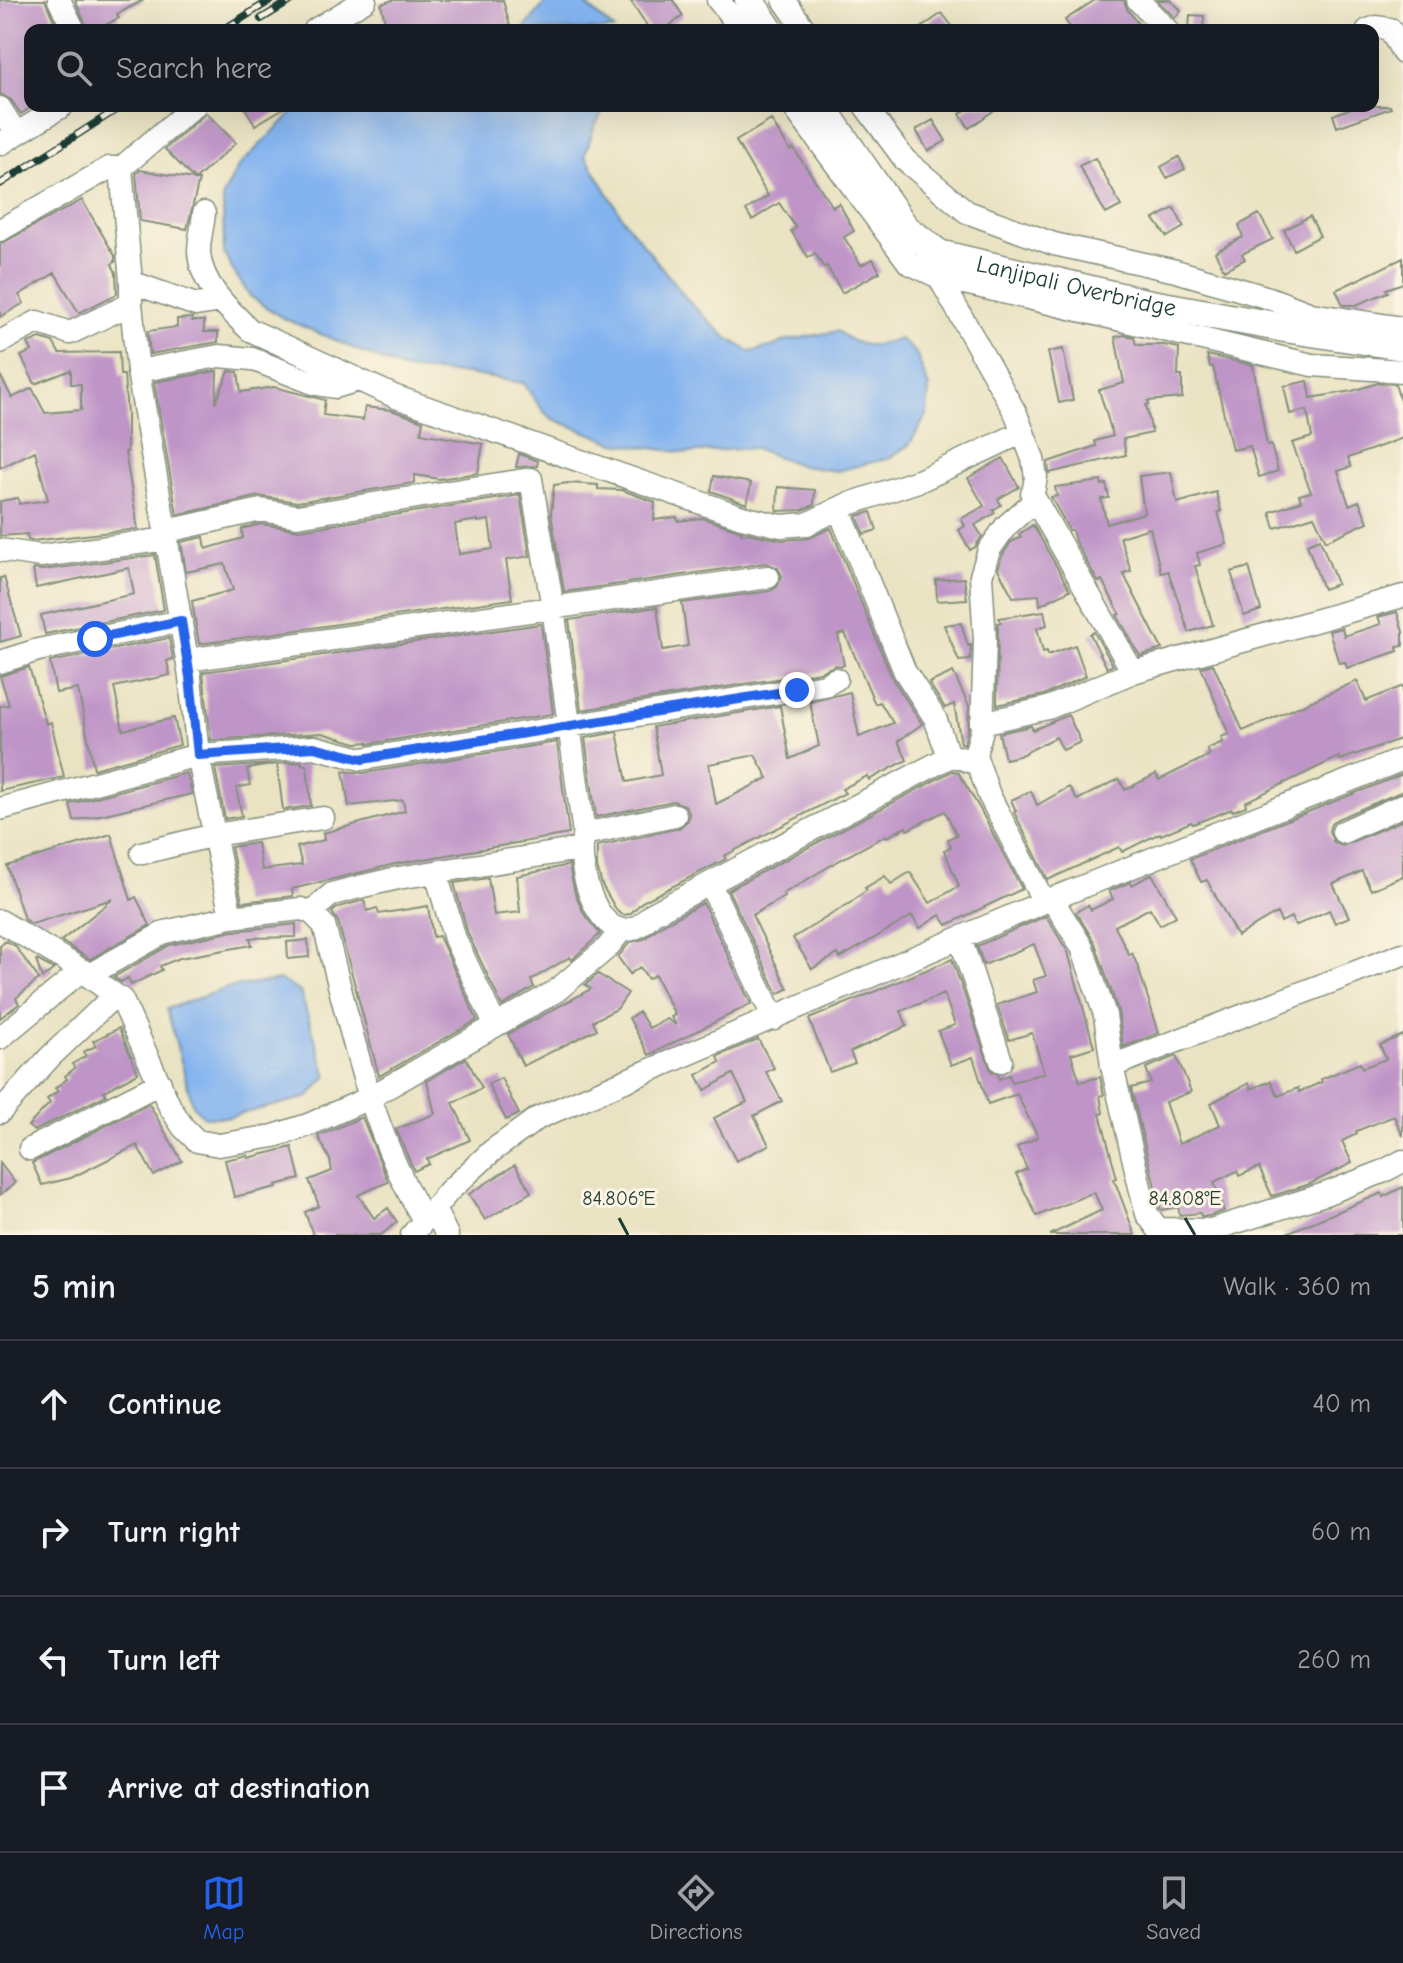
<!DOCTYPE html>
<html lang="en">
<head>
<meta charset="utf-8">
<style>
  body { margin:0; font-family:"Comic Neue",sans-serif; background:#242831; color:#f1f3f6 }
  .stop { position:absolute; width:24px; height:24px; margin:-18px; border:6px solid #2563eb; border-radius:50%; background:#fff }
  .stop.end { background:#2563eb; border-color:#fff; box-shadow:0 2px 8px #0008 }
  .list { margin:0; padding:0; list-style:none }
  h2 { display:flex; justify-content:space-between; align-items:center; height:104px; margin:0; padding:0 32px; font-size:34px }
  h2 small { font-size:26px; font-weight:400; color:#9ea1a6 }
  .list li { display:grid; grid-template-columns:52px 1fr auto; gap:24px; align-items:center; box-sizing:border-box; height:128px; padding:0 32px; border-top:2px solid #363941 }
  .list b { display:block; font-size:30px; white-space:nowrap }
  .list em { font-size:26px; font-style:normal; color:#9ea1a6 }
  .icon { flex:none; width:44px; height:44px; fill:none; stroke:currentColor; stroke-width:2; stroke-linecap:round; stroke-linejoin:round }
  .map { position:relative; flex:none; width:1403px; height:1235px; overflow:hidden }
  .search { position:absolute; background:#171b24; box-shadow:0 8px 32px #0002; left:24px; right:24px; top:24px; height:88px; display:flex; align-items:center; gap:20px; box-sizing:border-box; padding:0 28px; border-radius:16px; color:#9ea1a6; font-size:30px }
  .sheet { height:616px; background:#171b24 }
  nav { display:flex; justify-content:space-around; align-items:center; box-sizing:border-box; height:112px; border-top:2px solid #363941; background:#171b24; font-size:22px; color:#9ea1a6 }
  nav a { display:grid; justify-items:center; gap:4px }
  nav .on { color:#2563eb }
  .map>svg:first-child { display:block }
  .water { fill:#84b4ef; stroke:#527892; stroke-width:2 }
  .building { fill:#bf95c8; fill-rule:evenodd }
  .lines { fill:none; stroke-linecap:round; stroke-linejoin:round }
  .minor-casing { stroke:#84907c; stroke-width:25 }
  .major-casing { stroke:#84907c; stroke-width:31 }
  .minor { stroke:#fff; stroke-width:22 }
  .major { stroke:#fff; stroke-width:28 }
  .rail-casing { stroke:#1f3d34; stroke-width:8 }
  .rail { stroke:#fcf5e5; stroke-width:5; stroke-dasharray:15; stroke-linecap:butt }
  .route { stroke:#2563eb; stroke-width:10 }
  .ticks { fill:none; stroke:#1f3d34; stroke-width:3 }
  .labels { text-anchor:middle; stroke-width:6; stroke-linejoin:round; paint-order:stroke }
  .street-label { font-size:24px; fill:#1f3d34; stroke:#fcf5e5 }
  .ticks-label { font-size:20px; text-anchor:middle; fill:#1f3d34; stroke:#fcf5e5; stroke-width:6; stroke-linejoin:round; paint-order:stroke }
</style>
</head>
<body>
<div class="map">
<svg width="1403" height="1235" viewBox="0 0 1403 1235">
  <rect width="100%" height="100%" fill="#fcf5e5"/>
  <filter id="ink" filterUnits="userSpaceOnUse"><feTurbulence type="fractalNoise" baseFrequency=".0125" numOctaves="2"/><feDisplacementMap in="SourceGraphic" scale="16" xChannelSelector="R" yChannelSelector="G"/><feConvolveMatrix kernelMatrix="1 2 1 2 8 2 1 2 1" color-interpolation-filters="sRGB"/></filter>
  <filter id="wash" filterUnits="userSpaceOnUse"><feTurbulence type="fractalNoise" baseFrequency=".006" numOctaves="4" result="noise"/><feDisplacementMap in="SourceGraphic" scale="32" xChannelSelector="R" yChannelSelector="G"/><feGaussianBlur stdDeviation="1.8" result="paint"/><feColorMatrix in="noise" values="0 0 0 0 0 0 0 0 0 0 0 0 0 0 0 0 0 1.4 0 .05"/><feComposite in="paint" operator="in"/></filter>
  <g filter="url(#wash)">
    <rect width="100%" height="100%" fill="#eae3c3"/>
    <!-- water -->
    <path class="water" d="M553 0H581L614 30H523L545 3Z
      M299 106H606L594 127 585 155 624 220 690 303 726 337 751 352 774 346 785 341 837 331C862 350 871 347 900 339L916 353 929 388 927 415 909 445 889 458 837 471 802 466 754 448 687 453 615 443 553 419 544 412 523 383 467 374 404 370 281 317 250 296 232 269 224 253 223 196 238 167Z
      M280 980 300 992 327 1076 309 1097 228 1117H204L193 1106 167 1009 227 988Z"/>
    <g id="blocks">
      <!-- building -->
      <path class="building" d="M0 0H45L58 30H30V108L21 114 11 100 0 94Z
        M75 0H144L117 14 119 18 96 30H88Z
        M393 0H503L511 30H387L381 4Z
        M630 0H673L683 16 663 30H650Z
        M1095 0H1124L1127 9 1143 30H1072L1065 20Z
        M1157 0H1170L1181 10 1175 18Z
        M942 13 955 30H918Z
        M1190 15 1204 16 1203 30H1189Z
        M244 106H287L255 125Z
        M971 106H1000L969 128 960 114Z
        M1356 106H1390L1391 108 1337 127 1333 115Z
        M206 113 236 143 195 180H199L187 229 140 221 136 174 140 170 194 179 165 149Z
        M771 120 790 150 793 148 833 207 839 203 854 231 844 237 861 265 873 259 880 272 842 293 827 266 824 268 815 253 808 257 791 231 796 228 779 203 752 220 746 210 768 196 736 141Z
        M933 120 946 141 928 151 916 130Z
        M1179 157 1185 169 1167 178 1161 167Z
        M1095 158 1121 206 1106 214 1079 166Z
        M82 200 115 256V262L112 264 116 273 117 294 79 313 55 273 19 295 24 303 0 317V244Z
        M1174 208 1184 227 1167 237 1154 219Z
        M1259 214 1273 239 1242 254 1245 259 1224 270 1215 252 1243 237 1239 225Z
        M1310 216 1320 236 1294 250 1284 230Z
        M1403 258V283L1386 289 1388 292 1356 305H1343L1336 290Z
        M192 318V321H204V332H218V342L150 354 148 331 177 327V319Z
        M1125 335 1134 337 1136 345H1164L1179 348 1178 376H1182V398L1148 401 1149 404 1146 405 1152 433 1123 439 1126 455 1049 473 1048 462 1096 446 1095 441 1113 436 1099 390 1124 383 1115 337Z
        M40 338 53 342 59 353 119 352 120 375H124L127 414V452H125L138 529 32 541 28 540 27 534 0 536V501L18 498 19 504 48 500 35 451 0 468V375L12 398 32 388 45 413 81 410V384H71V370L35 384 21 356 32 351 28 343Z
        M1063 349 1073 400 1059 403 1048 352Z
        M1207 355 1253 365 1267 446 1271 445 1278 471 1259 477 1250 446 1232 450 1213 366 1210 367Z
        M217 371 216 402 229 371 238 372 241 392 274 387 325 400 323 415 363 420 365 407 391 410 423 421 421 433 483 444 478 473 439 479 415 475 414 483 297 502 259 496 177 515 154 382Z
        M1308 381 1311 398 1352 391 1378 383 1395 384 1403 410V438L1348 458 1351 467 1338 471 1349 505 1359 501 1368 522 1326 541 1314 516 1275 528 1270 512 1301 501 1299 495 1311 492 1292 443 1312 437 1307 410 1290 414 1284 386Z
        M519 454 538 461 537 466 516 467Z
        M1003 458 1019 487 998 499 1001 505 993 510 995 513 975 525 982 536 975 547 970 550 959 530 965 526 961 519 984 506 968 478Z
        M1171 472 1177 503 1216 492 1221 511 1218 512 1227 544 1197 553 1200 565 1195 566 1213 625 1189 632 1168 571 1161 573 1150 528 1120 537 1131 571 1123 573 1162 649 1140 656 1117 615 1120 614 1102 580 1098 582 1075 541 1072 530H1069L1051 497 1057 496 1055 487 1101 481 1102 485 1106 484 1109 498 1101 499 1107 524 1144 513 1139 476Z
        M714 476 751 483 747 504 711 491Z
        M568 483 598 485V489L622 490 655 502 654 520 677 517 678 521 702 518 742 531 741 534 748 533 782 540 809 538 831 528 892 678 922 724 898 741 907 760 869 780 867 776 842 789 845 793 724 856 726 859 642 902 630 914 623 915 617 911 602 885 597 867V846L679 828 688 820 689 813 685 805 673 801 596 817 585 738 617 732 627 782 661 775 653 727 780 706 790 759 819 746 810 702 850 692 859 737 893 723 880 702 875 704 845 633 838 635 844 665 841 666 836 665 820 672 581 710 569 620 657 607 663 650 688 646 682 603 770 591 777 587 782 576 778 568 766 563 564 592 551 514 554 485ZM755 755 768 778 716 804 709 764Z
        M778 487 815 490 814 505 803 510 777 511Z
        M520 495 530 556 506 560 512 599 199 644 192 601 233 590 225 564 186 572 181 542 204 537 206 549 243 538 242 529 261 524 299 530ZM478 520V522L489 520 493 549 459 554 455 524Z
        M871 512 877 530 864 534 857 516Z
        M1033 525 1070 590 1040 605 1039 595 1013 597 998 569 1002 556 1011 542 1021 537 1019 534Z
        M1320 539 1337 584 1323 589 1307 544Z
        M155 555 164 610 45 634 41 615 134 594 129 568 36 588 33 569 43 570Z
        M1249 567 1261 610 1244 616 1231 572Z
        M4 577 21 636 0 642V578Z
        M964 578 967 599 937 601 936 580Z
        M1044 611 1047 625 1037 628 1043 652 1047 651 1048 655 1075 645 1086 676 1044 695 997 705 998 623 1001 622 999 618Z
        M1397 612 1403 632V646L1397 647 1398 651 1347 668 1345 662 1339 663 1329 631 1342 628 1344 636 1381 624 1378 617Z
        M961 623 968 646 971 645 970 660 959 661 944 625Z
        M541 624 553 714 368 744V742L356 743 322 733 211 740 203 672Z
        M1094 632 1113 665 1107 668 1090 634Z
        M169 638 173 659 167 661 170 675 114 687 123 730 174 718 180 745 94 769 78 689 56 693 50 662Z
        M1213 664 1243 731 1357 681 1366 701 1403 686V738L1340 760 1339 757 1245 802 1246 806 1233 811 1232 809 1193 824 1191 822 1161 835 1160 833 1122 852 1119 847 1048 880 1014 812 1016 811 1011 800 1031 791 1037 805 1069 787 1077 800 1119 779 1125 790 1156 774 1159 780 1210 755 1207 749 1223 742 1221 737 1229 734 1201 667Z
        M29 667 46 724 51 722 64 777 0 791V706L9 705 0 676Z
        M953 672 969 706 968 728 964 744 961 743 954 704 945 708 929 683Z
        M1068 715 1081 742 1063 750 1056 737 1019 756 1005 759 999 733 1031 726 1033 730Z
        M557 742 569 834 395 864 292 889 293 896 242 902 231 847 257 843 262 870 302 865 297 847 324 840 323 833 405 811 403 800 349 806 343 771 364 773Z
        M302 762V765H307L311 806 283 810 277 764 247 769 250 785 236 788 242 816 225 819 215 768Z
        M952 771 958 772 980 809 1022 889 947 925 940 915 920 928 912 916 840 958 838 954 812 969 793 938 850 903 867 890 865 888 885 876 891 884 910 872 930 903 959 886 944 850 951 847 948 839 957 835 945 811 907 830 906 827 887 837 886 835 838 861 783 894 785 897 752 915 788 989 778 994 728 890Z
        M187 773 192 794 74 821 70 804Z
        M1403 774V791L1337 819 1331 824 1329 831 1334 843 1342 846 1403 820V876L1371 890 1362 871 1333 884 1349 917 1335 923 1329 910 1295 926 1291 917 1281 922 1277 913 1237 936 1207 880 1201 882 1190 859Z
        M111 834 131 900 136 897 150 925 90 959 61 941 113 899 32 924 24 919 7 866Z
        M569 865 575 893 584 914 600 934 572 960 570 957 531 980 534 987 502 1006 468 934 454 883 488 878 494 915 520 912 517 876Z
        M1152 874 1176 916 1160 925 1150 908 1115 926 1129 955 1132 953 1138 967 1159 1033 1123 1047 1118 1011 1095 943 1076 912 1088 905 1091 910 1113 899 1109 891 1131 882 1132 885Z
        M364 900 367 911 377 908 379 914 428 906 433 937 439 936 477 1020 379 1076 338 922 332 912 339 907Z
        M703 903 751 1004 649 1055 629 1018 639 1012 649 1028 667 1019 676 1025 671 1017 675 1015 655 975 648 979 640 967 630 974 618 957 630 942 644 939 660 926Z
        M1046 916 1068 952 1094 1047 1071 1054 1080 1082 1100 1077 1104 1095 1100 1096 1103 1113 1100 1114 1117 1178 1114 1179 1135 1235H1050L1102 1210 1094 1192 1037 1216 1016 1174 1027 1169 1017 1147 1038 1137 1017 1094 988 1104 973 1057 951 1065 938 1031 955 1025 944 994 901 1011 907 1026 850 1052 855 1063 830 1072 809 1019 952 959 991 1071 998 1074 999 1079 1009 1075 1012 1082 1044 1073 1032 1033 1009 1040 997 1005 1037 992 1033 980 1046 976 1034 944 984 965 977 946Z
        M296 924V937L250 938 252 945 180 958 160 966 162 970 131 985 128 978 121 982 114 977 170 945 233 931Z
        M308 940 309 957 288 959 287 942Z
        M6 941 15 946 39 979 16 998 19 1004 0 1018V946Z
        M36 960H37L54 969 42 978Z
        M598 974 628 993 617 1009 593 1021 597 1029 523 1066 508 1034 591 989 585 985Z
        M119 1028 138 1073 104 1091 106 1095 34 1131 28 1126 50 1103 47 1099 58 1091 55 1088 67 1079 65 1076 75 1068 72 1064 86 1056 83 1052 96 1046 93 1041Z
        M1403 1035V1136L1394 1116 1356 1131 1357 1134 1342 1141 1352 1163 1310 1184 1272 1196 1259 1167 1239 1176 1237 1171 1214 1182 1224 1211 1209 1216H1201L1200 1213 1180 1215 1178 1207 1162 1210 1160 1208 1131 1088 1151 1083 1146 1068 1176 1056 1184 1074 1191 1092 1165 1102 1179 1144 1220 1125 1211 1103 1249 1083 1251 1089 1271 1081 1278 1096 1298 1088 1299 1092 1322 1082 1321 1079 1360 1063 1362 1068 1386 1059 1380 1045Z
        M758 1039 774 1068 766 1072 782 1101 754 1116 769 1145 736 1161 714 1118 747 1102 733 1074 705 1090 697 1075 720 1062 718 1056Z
        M466 1058 482 1088 453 1103 470 1140 427 1159 429 1164 414 1171 396 1129 435 1114 427 1081Z
        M501 1078 519 1114 506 1120 488 1084Z
        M149 1104 182 1161 154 1176 137 1145 71 1178 42 1185 32 1163Z
        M362 1117 388 1182 358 1195 374 1218 388 1208 397 1222 381 1235H313L305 1212 319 1206 309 1180 332 1171 330 1160 318 1136Z
        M292 1147 300 1179 276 1185 277 1187 234 1197 225 1160 248 1155V1158Z
        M0 1163 15 1183 0 1195Z
        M515 1165 531 1192 485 1220 469 1194Z
        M1403 1187V1235H1282L1382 1193 1383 1197Z"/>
    </g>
  </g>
  <g filter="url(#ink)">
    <use href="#blocks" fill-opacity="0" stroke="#84907c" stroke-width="2"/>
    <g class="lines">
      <!-- minor casing -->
      <g class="minor-casing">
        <path id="minor" d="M59 0 74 30
          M718 0 742 30
          M784 0 805 30
          M1138 0 1167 30
          M315 30 365 0
          M1368 30 1377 27 1390 29 1403 53
          M793 106 909 263 939 277 1312 365 1403 371
          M865 106 905 160 967 212 1054 244 1176 271 1269 298 1311 314 1403 328
          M0 108 16 133
          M0 144 62 106
          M121 168 131 282V304L138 371 190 677 198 755 231 917
          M204 213C203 225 199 239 199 251 200 283 228 309 250 330L396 397 742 517 781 526 807 524 846 505 921 480 1023 432
          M0 230 109 168H121L194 106
          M939 277 1016 414 1033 459 1036 477 1031 504 1006 526 989 550 981 576 985 641 982 730 975 755 989 795 1044 902
          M131 282 196 305 222 301
          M0 342 37 322 70 333 131 304
          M138 371 219 356 252 359 316 384 335 387 359 380
          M1032 494 1133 672
          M839 509 905 672 935 718 949 757
          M167 531 261 510 297 516 531 479 553 608 584 834C573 871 606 968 652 914L949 757H958L977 764
          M0 550 41 556 168 539
          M187 660 768 577
          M0 662 38 650 181 621
          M981 723 1048 708 1133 672 1403 596
          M0 809 198 755 314 747 362 759 825 685 836 679
          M1343 832 1403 805
          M584 834 675 815
          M142 853 214 835 323 818
          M436 873 455 939 495 1025
          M710 884 774 1019
          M1052 899 1082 947 1105 1015 1112 1066 1140 1187 1147 1214 1158 1229
          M311 912 332 894 363 886 398 878 580 849
          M0 921 72 964 122 1000 170 1107 183 1127 197 1141 219 1145 274 1136 308 1125 369 1098 556 991 607 948 620 932
          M960 938 1001 1061
          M89 975 165 932 231 917 301 909 311 912 324 925C350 1025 370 1130 424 1220
          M0 1038 82 970
          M1112 1066 1403 954
          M0 1112 50 1057 115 995
          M30 1149 160 1083
          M434 1209 447 1235
          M1158 1229 1211 1230 1325 1194 1382 1172 1403 1161
          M412 1235 449 1191 492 1151 538 1118 1044 902 1403 759"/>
      </g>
      <!-- major casing -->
      <g class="major-casing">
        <g id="major">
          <path d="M749 0 769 30"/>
          <path id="s1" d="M821 106 905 228 939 254 1146 303 1285 328 1403 346"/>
        </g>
      </g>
      <!-- minor -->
      <use href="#minor" class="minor"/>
      <!-- major -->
      <use href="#major" class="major"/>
      <!-- rail casing -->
      <g class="rail-casing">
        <path id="rail" d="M261 19 292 0
          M223 30 271 0
          M0 184 122 106"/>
      </g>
      <!-- rail -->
      <use href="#rail" class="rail"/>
    </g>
  </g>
  <g class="lines" filter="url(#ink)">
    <!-- route -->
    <path class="route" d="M95 639 181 621 190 677 198 755 314 747 362 759 797 690"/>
  </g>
  <!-- ticks -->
  <path class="ticks" d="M619 1218 628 1235M1185 1218 1195 1235"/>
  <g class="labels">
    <!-- street labels -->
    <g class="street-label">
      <text dy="8" stroke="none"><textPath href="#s1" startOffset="332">Lanjipali Overbridge</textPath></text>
    </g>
  </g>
  <g class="ticks-label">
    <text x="619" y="1205">84.806°E</text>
    <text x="1185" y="1205">84.808°E</text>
  </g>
</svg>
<div class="stop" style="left:95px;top:639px"></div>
<div class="stop end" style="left:797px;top:690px"></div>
<div class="search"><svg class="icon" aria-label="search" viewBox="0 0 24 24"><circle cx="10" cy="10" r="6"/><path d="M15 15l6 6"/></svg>Search here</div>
</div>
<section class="sheet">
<h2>5 min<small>Walk · 360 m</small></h2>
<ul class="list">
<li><svg class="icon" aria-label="ahead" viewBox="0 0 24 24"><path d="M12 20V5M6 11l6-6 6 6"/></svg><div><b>Continue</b></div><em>40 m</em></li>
<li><svg class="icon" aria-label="right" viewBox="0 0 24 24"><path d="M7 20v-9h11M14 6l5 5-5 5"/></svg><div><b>Turn right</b></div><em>60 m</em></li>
<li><svg class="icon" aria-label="left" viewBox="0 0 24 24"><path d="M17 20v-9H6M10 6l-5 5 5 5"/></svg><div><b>Turn left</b></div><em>260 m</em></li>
<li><svg class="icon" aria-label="arrive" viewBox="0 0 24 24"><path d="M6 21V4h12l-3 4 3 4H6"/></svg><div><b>Arrive at destination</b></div></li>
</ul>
</section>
<nav>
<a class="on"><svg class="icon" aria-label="map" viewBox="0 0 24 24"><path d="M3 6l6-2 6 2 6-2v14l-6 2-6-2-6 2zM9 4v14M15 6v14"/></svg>Map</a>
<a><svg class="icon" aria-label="directions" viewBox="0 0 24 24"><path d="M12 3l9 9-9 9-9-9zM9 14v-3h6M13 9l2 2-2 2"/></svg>Directions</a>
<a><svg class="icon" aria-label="saved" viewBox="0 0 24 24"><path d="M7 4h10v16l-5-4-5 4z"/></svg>Saved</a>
</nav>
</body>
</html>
